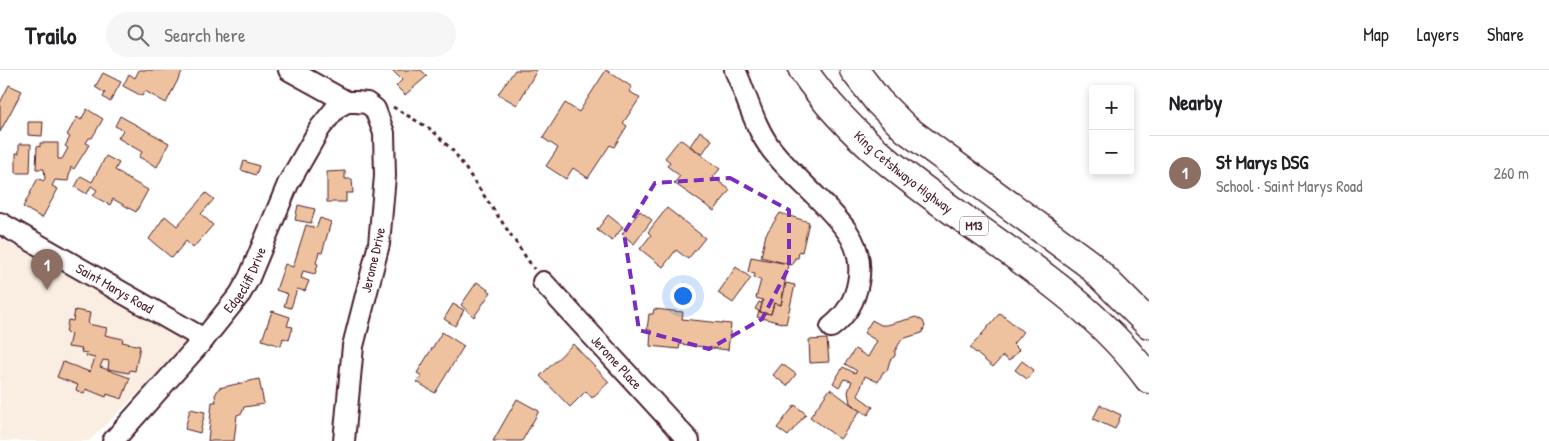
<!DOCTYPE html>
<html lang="en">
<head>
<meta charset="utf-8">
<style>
  body { margin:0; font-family:"Patrick Hand",sans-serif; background:#f6f6f6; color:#202124 }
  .controls { position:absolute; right:15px; top:15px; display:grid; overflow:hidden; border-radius:5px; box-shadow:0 2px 8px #0003 }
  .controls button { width:45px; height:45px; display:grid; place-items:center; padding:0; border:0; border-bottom:1px solid #e0e0e0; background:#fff; color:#202124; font:25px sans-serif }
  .you { position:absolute; left:682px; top:225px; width:18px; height:18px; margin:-12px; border:4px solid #fff; border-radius:50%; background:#1a73e8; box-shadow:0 0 0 8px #1a73e833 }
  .badge { display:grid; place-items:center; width:32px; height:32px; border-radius:50%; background:#d1495b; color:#fff; font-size:16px; font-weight:700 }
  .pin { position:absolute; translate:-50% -41px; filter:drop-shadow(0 1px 2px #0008) }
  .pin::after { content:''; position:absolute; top:26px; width:18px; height:15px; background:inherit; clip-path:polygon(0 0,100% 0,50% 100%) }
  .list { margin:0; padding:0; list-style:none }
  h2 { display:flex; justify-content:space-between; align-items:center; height:65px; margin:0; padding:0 20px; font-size:21px }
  h2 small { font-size:16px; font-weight:400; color:#757577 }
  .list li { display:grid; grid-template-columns:32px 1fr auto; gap:15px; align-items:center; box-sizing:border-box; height:75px; padding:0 20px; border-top:1px solid #e0e0e0 }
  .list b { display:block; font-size:19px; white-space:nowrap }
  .list p { margin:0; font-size:16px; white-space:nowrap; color:#757577 }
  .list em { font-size:16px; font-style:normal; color:#757577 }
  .icon { flex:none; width:28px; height:28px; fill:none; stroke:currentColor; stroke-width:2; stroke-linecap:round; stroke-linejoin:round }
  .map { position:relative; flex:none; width:1149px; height:371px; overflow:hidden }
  header { display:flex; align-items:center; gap:30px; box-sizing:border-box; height:70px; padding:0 25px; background:#fff; border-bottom:1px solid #e0e0e0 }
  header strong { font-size:24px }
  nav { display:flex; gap:28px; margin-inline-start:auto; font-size:18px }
  .search { width:350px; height:45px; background:#f6f6f6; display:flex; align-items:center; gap:12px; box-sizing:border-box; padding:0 18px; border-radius:28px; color:#757577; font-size:19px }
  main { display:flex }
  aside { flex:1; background:#fff }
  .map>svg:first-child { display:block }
  .built { fill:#faede2 }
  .building { fill:#efc29f; stroke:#4a1f2b }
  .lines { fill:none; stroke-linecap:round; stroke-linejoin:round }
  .minor-casing { stroke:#4a1f2b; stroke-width:24 }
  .highway-casing { stroke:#4a1f2b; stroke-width:31 }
  .path { stroke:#4a1f2b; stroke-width:3; stroke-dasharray:4 4; stroke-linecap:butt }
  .minor { stroke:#fff; stroke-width:20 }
  .highway { stroke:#fff; stroke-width:28 }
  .marked { fill:none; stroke:#7b2cbf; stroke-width:4; stroke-dasharray:10 6; stroke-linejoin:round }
  .labels { text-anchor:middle; stroke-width:5; stroke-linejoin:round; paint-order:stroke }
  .shield { fill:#fff; stroke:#80626b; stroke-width:1 }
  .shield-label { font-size:12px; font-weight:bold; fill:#4a1f2b }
  .street-label { font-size:14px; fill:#4a1f2b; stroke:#fff }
</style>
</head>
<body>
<header>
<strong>Trailo</strong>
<div class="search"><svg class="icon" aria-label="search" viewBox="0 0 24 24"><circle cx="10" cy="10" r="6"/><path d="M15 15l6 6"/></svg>Search here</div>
<nav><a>Map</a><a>Layers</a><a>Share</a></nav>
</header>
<main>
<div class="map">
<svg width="1149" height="371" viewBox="0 0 1149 371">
  <rect width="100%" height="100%" fill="#fff"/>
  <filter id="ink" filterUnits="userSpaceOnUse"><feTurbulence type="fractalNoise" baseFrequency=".02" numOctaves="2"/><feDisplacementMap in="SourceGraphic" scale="10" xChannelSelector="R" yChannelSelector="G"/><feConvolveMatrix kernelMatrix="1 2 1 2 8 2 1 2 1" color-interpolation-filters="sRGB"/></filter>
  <g filter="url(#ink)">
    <!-- built -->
    <path class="built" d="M0 168 189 273 89 371H0Z"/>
    <!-- building -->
    <path class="building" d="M139 0H183L166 33 145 21 142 26 123 16 129 4 135 8Z
      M392 0H421L427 6 405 25 396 16 402 10Z
      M515 0H537L517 35 498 24Z
      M606 0 632 17 629 21 640 28 623 53 627 56 614 77 610 75 588 108 573 98 566 109 546 96 558 78 543 68 565 33 579 42Z
      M103 3 121 12 110 32 103 27 105 23 95 17Z
      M9 15 22 21 0 62V33Z
      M87 39 103 49 92 68H89L86 73 89 75 74 99 71 97 68 111 55 110 52 116 58 119 42 148 23 137 38 108 43 111 45 109 44 99H36L37 76 40 77V73H58V89H62L68 78 65 76 70 67 67 65 77 47 81 50Z
      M120 46 169 73 157 97 139 87 142 82 118 68 123 60 115 56Z
      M28 52H43L42 66 28 65Z
      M700 61 712 70 702 84 690 76Z
      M680 69 720 99 713 107 730 120 714 141 674 113 680 106 667 96 670 92 665 88Z
      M19 74H31L30 103H16V83H19Z
      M106 86 119 93 115 100 124 105 123 106 148 120 136 142 113 129 110 135 93 126 97 120 91 116 87 124 75 117 81 106 92 112Z
      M244 91 259 96 256 105 241 100Z
      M345 101V109H352L353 123H346V132H327V102Z
      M206 123 214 129 201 144 213 155 193 178 186 171 172 188 149 169 165 146 177 156Z
      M298 135 315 139 311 153 295 150Z
      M667 138 705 168 688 189 676 180 663 197 640 179 651 165 648 162Z
      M640 141 652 150 634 174 622 164Z
      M780 143 809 152 802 182 799 181 798 188H795L792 195 761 187 766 164Z
      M608 145 623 157 612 171 597 160Z
      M320 148 331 152 322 183 319 182 316 193 318 194 315 204 303 201 301 208 309 211 305 221 297 219 291 238 284 236 288 224 276 220 285 194 293 197 306 155 316 158Z
      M751 187 788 194 781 235 774 233 771 244 760 242 763 230 756 228 761 210 754 208 755 204 748 202Z
      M736 197 751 208 733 233 718 223Z
      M477 212 491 222 474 247 461 235Z
      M786 213 795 215 786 254 757 247 759 241 755 239 759 232 762 233 760 242 771 244 774 233 781 235Z
      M453 234 464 240 455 256 444 249Z
      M654 239 683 242 682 249 731 254 728 280 680 274 679 279 650 276 651 260H647L649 244H653Z
      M75 240 90 243 88 254 107 258 105 265 123 269 122 272 140 276 135 301 130 300 129 303 108 299 109 291 103 290 100 297 130 308 122 329 107 324 106 327 86 319 84 324 76 320 78 315 57 307 63 292 90 302 95 288 86 286 87 283 81 282 82 279 68 277 71 264 66 263 68 250 73 251Z
      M272 241 290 247 287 256 293 257 289 270 283 268 281 276 262 270Z
      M1000 243 1023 262 1013 274 1019 280 1009 291 1003 286 993 297 970 278Z
      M916 247 923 251 925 256 922 263 902 269 895 281V286L890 290 887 301 883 302 878 312 865 306 858 326 873 337 868 345 863 342 850 333 848 322 852 311 844 309 839 317 833 313 843 297 855 303 857 301 845 294 855 279 868 287 877 271 864 263 872 250 881 255H887Z
      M442 262 464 276 435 323 417 312 422 306 417 303Z
      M827 269 829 292 810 293 809 270Z
      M573 274 609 312 592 328 586 321 570 337 540 306Z
      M1022 291 1034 300 1027 309 1015 300Z
      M782 294 796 304 787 316 773 305Z
      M259 309 264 334 244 337 242 343 237 345 234 371H208L212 332H216L215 325 219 318Z
      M830 319 860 341 840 369 810 347Z
      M517 329 539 341 522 371H493Z
      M795 335 806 344 788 366 777 358Z
      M1100 335 1121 345 1115 359 1093 349Z
      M190 339 205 342 200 363 185 359Z"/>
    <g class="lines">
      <!-- minor casing -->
      <g class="minor-casing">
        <g id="minor">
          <path d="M289 0 347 32"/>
          <path d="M735 0C747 26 754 57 772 80 795 109 825 131 847 161 869 192 860 235 831 257"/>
          <path id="s1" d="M0 153 204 269"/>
          <path id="s2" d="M543 212 689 371"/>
          <path id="s3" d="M113 371 204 269 240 224 249 208 288 114 320 58 336 38 347 32H356L367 33 375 39 384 63 385 106 379 174 353 276 344 371"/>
        </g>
      </g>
      <!-- highway casing -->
      <g class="highway-casing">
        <g id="highway">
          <path id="s4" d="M803 0C892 132 1056 182 1149 309"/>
          <path d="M854 0 878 31 906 59 1089 194 1149 254"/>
        </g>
      </g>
      <!-- path -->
      <path class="path" d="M393 37 432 60 455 83 534 199"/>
      <!-- minor -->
      <use href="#minor" class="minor"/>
      <!-- highway -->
      <use href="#highway" class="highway"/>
    </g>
  </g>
  <!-- marked area -->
  <path class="marked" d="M730 108 789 140V197L762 249 709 279 639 260 624 163 655 113Z"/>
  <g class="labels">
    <!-- shield labels -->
    <rect class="shield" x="960" y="146.5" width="28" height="19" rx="4"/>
    <g class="shield-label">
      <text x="974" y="160">M13</text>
    </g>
    <!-- street labels -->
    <g class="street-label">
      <text dy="5" stroke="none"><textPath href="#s4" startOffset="144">King Cetshwayo Highway</textPath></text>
      <text transform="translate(373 190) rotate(-77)" y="5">Jerome Drive</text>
      <text dy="5" stroke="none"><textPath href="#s3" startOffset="209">Edgecliff Drive</textPath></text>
      <text dy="5" stroke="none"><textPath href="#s1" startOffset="132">Saint Marys Road</textPath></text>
      <text dy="5" stroke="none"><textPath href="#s2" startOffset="109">Jerome Place</textPath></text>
    </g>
  </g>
</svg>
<div class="controls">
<button>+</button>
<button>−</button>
</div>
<div class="you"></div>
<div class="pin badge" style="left:47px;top:220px;background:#8d6e63">1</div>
</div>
<aside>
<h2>Nearby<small></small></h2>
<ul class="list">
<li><span class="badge" style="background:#8d6e63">1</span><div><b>St Marys DSG</b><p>School · Saint Marys Road</p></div><em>260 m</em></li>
</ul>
</aside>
</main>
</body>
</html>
